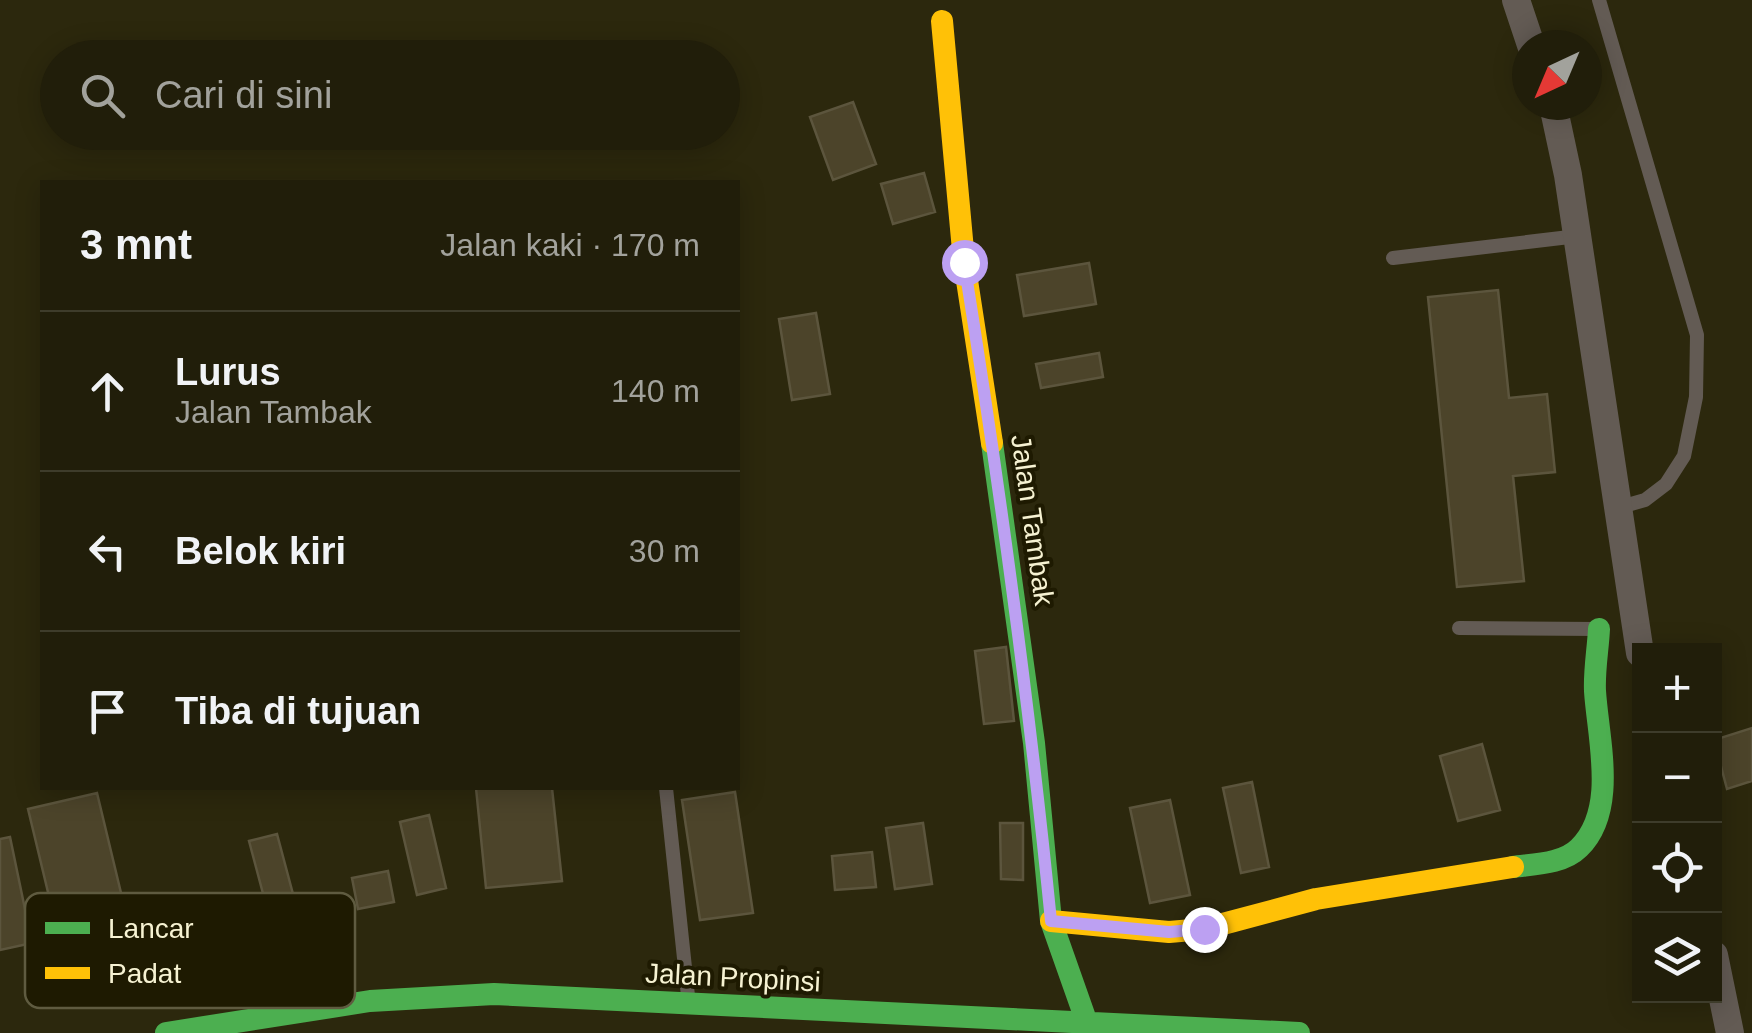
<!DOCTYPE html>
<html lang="id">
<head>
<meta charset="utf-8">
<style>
  body { margin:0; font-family:Helvetica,sans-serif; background:#2d2b18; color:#f1f3f6 }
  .controls { position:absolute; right:30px; bottom:30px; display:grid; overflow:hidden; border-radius:0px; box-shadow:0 5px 25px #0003 }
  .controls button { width:90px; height:90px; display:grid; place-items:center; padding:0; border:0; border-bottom:2px solid #3e3c2b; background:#211e0a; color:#f1f3f6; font:50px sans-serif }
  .compass { position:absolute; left:1512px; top:30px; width:90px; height:90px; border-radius:50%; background:#211e0a; box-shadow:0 5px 25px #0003; rotate:224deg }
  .stop { position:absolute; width:30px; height:30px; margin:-22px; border:8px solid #bca0f2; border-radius:50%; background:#fff }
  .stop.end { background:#bca0f2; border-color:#fff; box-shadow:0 2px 10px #0008 }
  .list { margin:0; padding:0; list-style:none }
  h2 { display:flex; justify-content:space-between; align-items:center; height:130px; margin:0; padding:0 40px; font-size:42px }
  h2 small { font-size:32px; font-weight:400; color:#a2a29c }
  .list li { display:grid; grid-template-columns:65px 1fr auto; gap:30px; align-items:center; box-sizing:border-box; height:160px; padding:0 40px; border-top:2px solid #3e3c2b }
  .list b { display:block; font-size:38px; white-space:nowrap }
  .list p { margin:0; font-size:32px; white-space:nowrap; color:#a2a29c }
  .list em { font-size:32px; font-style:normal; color:#a2a29c }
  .icon { flex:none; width:55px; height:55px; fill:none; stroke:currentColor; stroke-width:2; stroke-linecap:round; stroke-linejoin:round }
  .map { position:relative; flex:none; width:1752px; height:1033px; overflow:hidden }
  .search { position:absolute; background:#211e0a; box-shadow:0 5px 25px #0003; left:40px; top:40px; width:700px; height:110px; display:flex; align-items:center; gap:25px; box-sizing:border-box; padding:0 35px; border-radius:55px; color:#a2a29c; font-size:38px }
  .panel { position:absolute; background:#211e0a; box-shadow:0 5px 25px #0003; left:40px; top:180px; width:700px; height:610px; border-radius:0px }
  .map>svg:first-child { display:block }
  .building { fill:#4c442a; stroke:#5c553d; stroke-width:2.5 }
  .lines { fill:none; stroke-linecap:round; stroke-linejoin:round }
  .lane { stroke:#635b54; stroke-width:14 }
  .street { stroke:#635b54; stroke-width:28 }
  .fast { stroke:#4caf50; stroke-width:22 }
  .slow { stroke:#ffc107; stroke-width:22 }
  .route { stroke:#bca0f2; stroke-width:12 }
  .labels { text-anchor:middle; stroke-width:8; stroke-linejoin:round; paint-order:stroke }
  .street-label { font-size:28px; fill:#f6f2d2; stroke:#1e1a01 }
  .key { fill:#1e1a01; stroke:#5f5b40; stroke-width:2.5 }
  .key-label { font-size:28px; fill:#f6f2d2 }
</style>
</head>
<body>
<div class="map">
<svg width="1752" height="1033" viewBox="0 0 1752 1033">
  <rect width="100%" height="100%" fill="#2c280d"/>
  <!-- building -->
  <path class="building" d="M853 102 876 164 833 180 810 117Z
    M924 173 935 212 893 224 881 184Z
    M1089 263 1096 304 1024 316 1017 275Z
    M1498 290 1509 398 1547 394 1555 472 1513 476 1524 581 1457 587 1428 297Z
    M816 313 830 394 792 400 779 319Z
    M1099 353 1103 377 1041 388 1036 364Z
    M1006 647 1014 721 984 724 975 651Z
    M1752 728V781L1727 789 1714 740Z
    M1482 744 1500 810 1458 821 1440 756Z
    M1252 782 1269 867 1241 873 1223 788Z
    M476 788H552L562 881 486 888Z
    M735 792 753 913 700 920 682 800Z
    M97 793 128 922 59 938 28 809Z
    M1170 800 1190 895 1150 903 1130 808Z
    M429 815 446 888 417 895 400 822Z
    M923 823 932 884 895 889 886 828Z
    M1000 823H1023V880L1001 879Z
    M277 834 293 894 265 901 249 841Z
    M10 837 32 943 0 950V839Z
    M872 852 876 887 835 890 832 856Z
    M388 871 394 902 358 909 352 878Z"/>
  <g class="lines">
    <!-- lane -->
    <path class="lane" d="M1599 0 1697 335 1696 397 1684 456 1666 484 1645 500 1617 508
      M1393 258 1578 236
      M1459 628 1598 629
      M666 788 688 996"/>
    <!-- street -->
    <path class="street" d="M1516 0 1531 45
      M1553 105 1568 175 1640 653
      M1714 955 1730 1033"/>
    <!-- fast -->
    <path class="fast" d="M992 443 1034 743 1051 921 1087 1023
      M1513 867C1534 864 1563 864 1579 848 1618 810 1598 739 1595 691 1594 671 1598 649 1599 629
      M166 1033 370 1001 494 994 1299 1033"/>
    <!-- slow -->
    <path class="slow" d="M942 21 964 261 992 443
      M1051 921 1169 932 1204 929 1316 899 1513 867"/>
  </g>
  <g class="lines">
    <!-- route -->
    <path class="route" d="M964 262C999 481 1029 700 1051 921L1169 932 1204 929"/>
  </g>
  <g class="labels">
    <!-- street labels -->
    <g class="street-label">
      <text transform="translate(1033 520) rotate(82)" y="10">Jalan Tambak</text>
      <text transform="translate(733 977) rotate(3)" y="10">Jalan Propinsi</text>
    </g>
  </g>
  <!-- legend -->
  <rect x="25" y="893" width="330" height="115" rx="15" class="key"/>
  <rect x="45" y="922" width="45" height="12" fill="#4caf50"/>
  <rect x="45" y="967" width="45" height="12" fill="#ffc107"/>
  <g class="key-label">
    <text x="108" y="938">Lancar</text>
    <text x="108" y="983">Padat</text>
  </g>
</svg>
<div class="controls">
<button>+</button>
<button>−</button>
<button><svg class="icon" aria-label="locate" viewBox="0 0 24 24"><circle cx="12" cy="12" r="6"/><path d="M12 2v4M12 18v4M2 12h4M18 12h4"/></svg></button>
<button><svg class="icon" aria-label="layers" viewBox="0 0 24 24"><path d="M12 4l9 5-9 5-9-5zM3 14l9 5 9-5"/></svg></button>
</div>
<svg class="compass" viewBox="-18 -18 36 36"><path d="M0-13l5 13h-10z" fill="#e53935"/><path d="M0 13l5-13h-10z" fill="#a2a29c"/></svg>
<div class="stop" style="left:964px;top:262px"></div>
<div class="stop end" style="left:1204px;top:929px"></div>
<div class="search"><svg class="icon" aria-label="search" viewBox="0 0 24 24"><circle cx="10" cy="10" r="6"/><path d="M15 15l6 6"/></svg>Cari di sini</div>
<section class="panel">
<h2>3 mnt<small>Jalan kaki · 170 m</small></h2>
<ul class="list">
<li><svg class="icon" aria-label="ahead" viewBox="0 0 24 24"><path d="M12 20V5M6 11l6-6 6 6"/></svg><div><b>Lurus</b><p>Jalan Tambak</p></div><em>140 m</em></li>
<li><svg class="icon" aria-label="left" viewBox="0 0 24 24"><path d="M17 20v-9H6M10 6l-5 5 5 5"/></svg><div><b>Belok kiri</b></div><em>30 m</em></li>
<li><svg class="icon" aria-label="arrive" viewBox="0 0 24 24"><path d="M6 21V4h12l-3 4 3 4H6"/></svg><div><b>Tiba di tujuan</b></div></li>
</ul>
</section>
</div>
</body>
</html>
